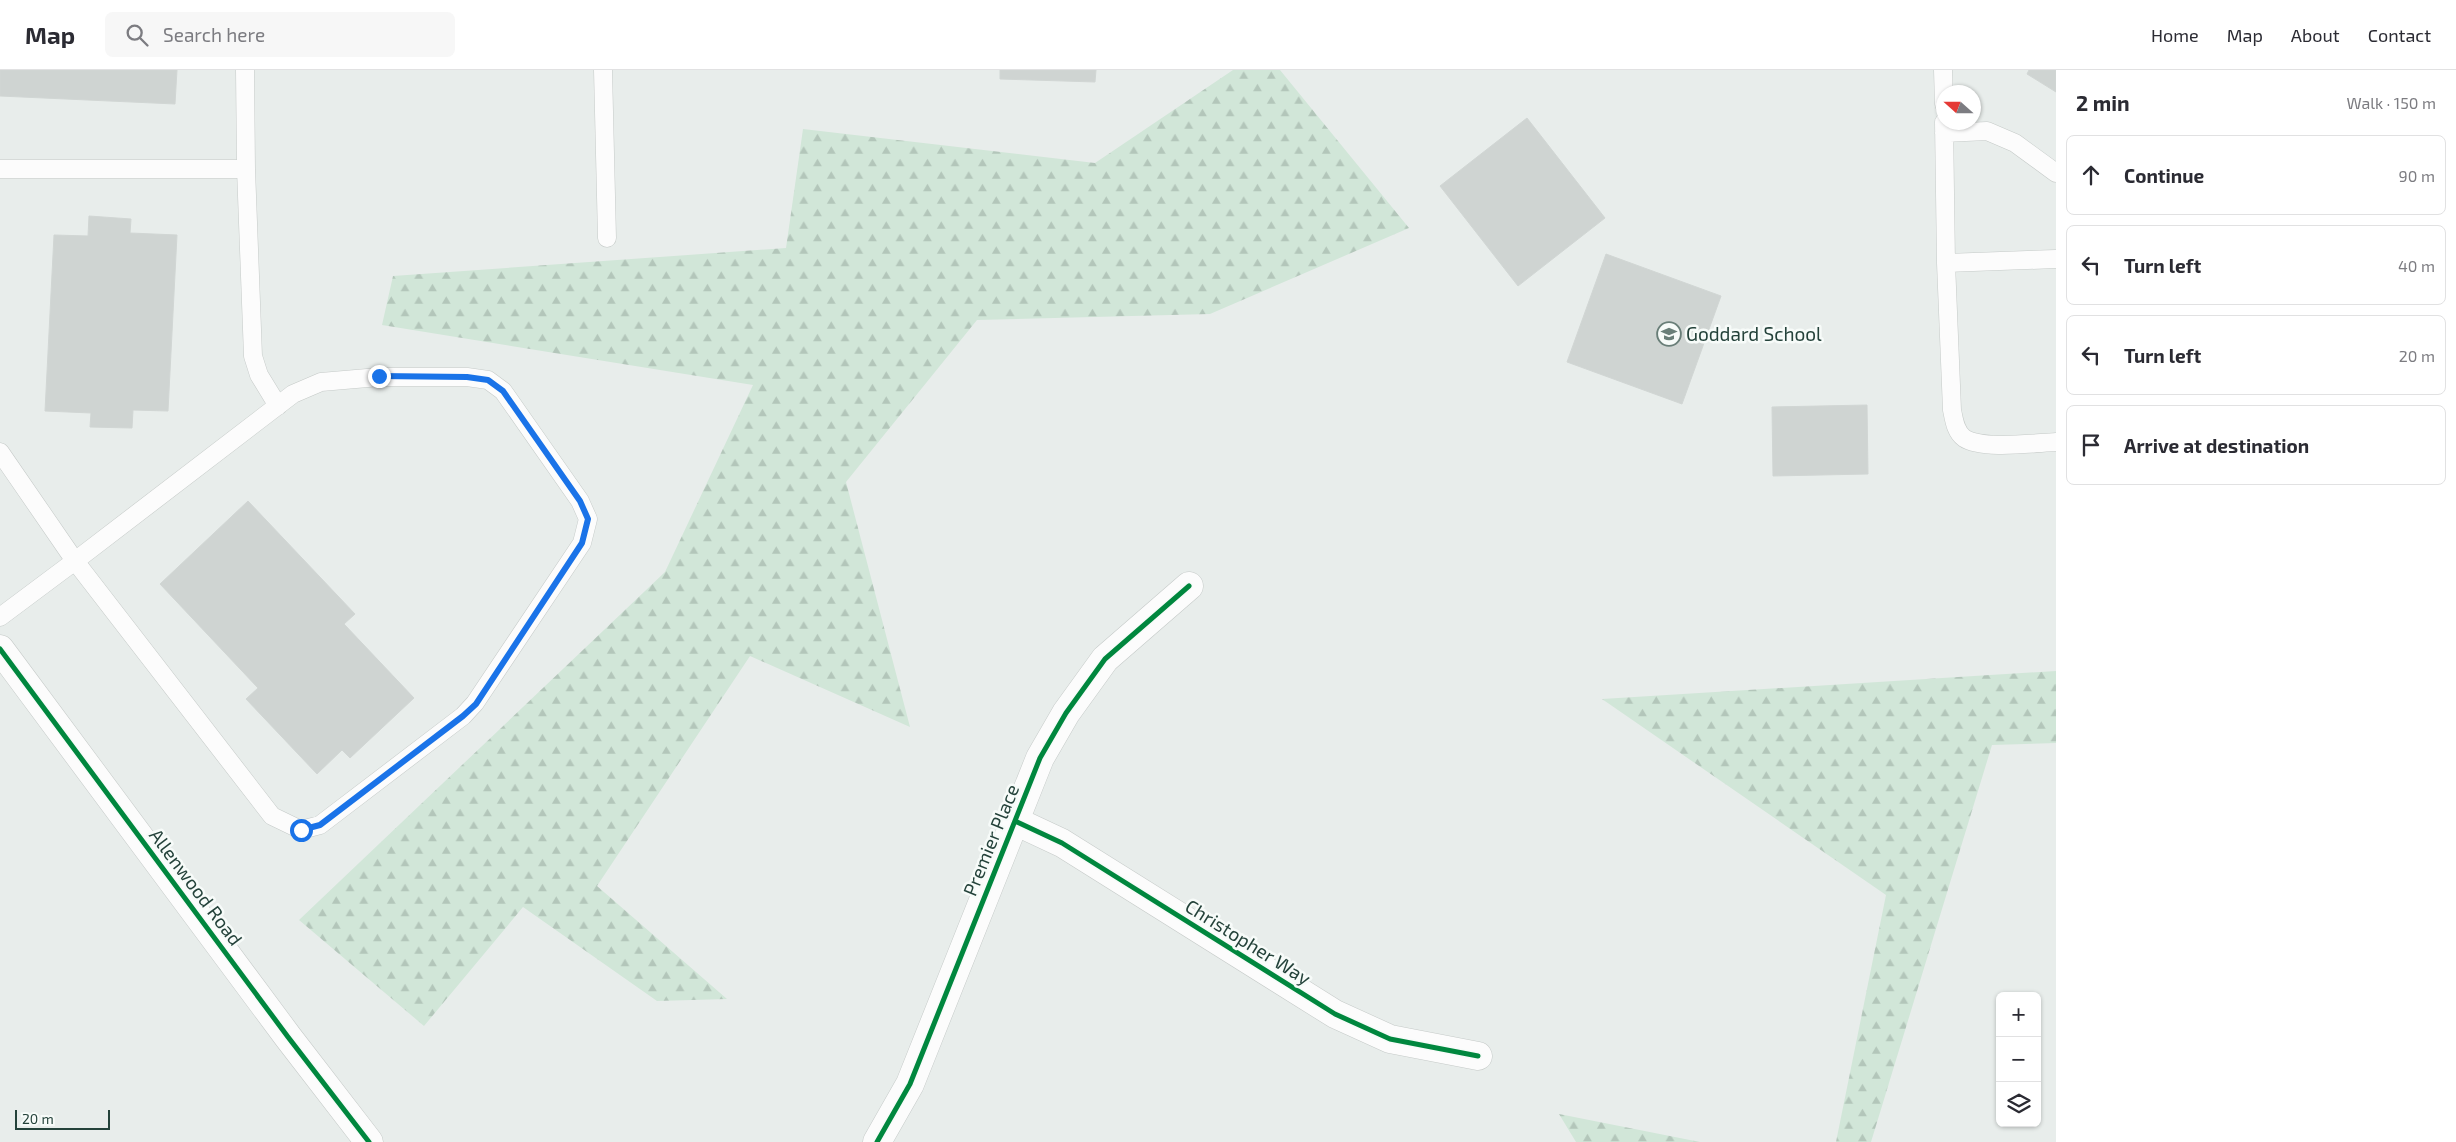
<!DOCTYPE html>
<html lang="en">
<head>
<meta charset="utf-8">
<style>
  body { margin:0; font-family:"Exo 2",sans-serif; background:#f7f7f7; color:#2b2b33 }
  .controls { position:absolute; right:15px; bottom:15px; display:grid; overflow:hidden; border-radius:8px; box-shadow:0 1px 4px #0004 }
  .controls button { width:45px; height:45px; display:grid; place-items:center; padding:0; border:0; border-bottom:1px solid #e1e1e2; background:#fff; color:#2b2b33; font:25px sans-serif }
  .compass { position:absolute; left:1936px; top:15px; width:45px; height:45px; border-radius:50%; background:#fff; box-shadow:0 1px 4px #0004; rotate:291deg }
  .scale { position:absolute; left:15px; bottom:12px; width:95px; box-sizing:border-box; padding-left:5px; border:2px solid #24423a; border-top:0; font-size:14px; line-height:18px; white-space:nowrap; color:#24423a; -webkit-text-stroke:4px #f7fbf9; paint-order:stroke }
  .stop { position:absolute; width:15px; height:15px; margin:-11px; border:4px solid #1a73e8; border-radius:50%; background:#fff }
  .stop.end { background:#1a73e8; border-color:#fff; box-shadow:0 1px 5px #0008 }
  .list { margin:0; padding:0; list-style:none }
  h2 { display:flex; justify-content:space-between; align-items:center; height:65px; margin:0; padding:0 20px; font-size:21px }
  h2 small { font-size:16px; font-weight:400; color:#7c7c81 }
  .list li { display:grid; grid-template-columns:32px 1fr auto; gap:15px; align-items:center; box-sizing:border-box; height:80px; margin:0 10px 10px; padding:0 10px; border:1px solid #e1e1e2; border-radius:8px }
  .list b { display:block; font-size:19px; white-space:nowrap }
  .list em { font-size:16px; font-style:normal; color:#7c7c81 }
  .icon { flex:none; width:28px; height:28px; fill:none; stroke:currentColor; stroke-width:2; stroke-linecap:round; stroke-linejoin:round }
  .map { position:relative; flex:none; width:2056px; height:1072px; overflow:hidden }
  header { display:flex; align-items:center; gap:30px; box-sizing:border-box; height:70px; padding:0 25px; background:#fff; border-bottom:1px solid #e1e1e2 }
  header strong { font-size:24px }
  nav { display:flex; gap:28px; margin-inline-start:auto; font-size:18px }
  .search { width:350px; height:45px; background:#f7f7f7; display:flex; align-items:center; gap:12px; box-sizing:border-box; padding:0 18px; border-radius:8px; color:#7c7c81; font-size:19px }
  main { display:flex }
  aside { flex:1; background:#fff }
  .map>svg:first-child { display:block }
  .forest { fill:url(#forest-firs) }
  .building { fill:#cfd4d2; stroke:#d1d6d4 }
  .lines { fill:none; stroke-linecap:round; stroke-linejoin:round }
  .service-casing { stroke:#c5cac8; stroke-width:19 }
  .minor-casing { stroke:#c5cac8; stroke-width:29 }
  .tertiary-casing { stroke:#c5cac8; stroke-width:29 }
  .service { stroke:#fcfcfc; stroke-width:18 }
  .minor { stroke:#fcfcfc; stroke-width:28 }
  .tertiary { stroke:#fcfcfc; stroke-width:28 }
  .cycleway-casing { stroke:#f7fbf9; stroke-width:8 }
  .cycleway { stroke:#00873e; stroke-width:5 }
  .route { stroke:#1a73e8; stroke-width:6 }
  .labels { text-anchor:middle; stroke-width:5; stroke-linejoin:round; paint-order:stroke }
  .poi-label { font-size:19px; fill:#24423a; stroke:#f7fbf9; text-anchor:start }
  .street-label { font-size:19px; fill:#24423a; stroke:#f7fbf9 }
</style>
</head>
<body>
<header>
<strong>Map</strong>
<div class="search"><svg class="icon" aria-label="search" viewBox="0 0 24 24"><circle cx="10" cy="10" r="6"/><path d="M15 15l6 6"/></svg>Search here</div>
<nav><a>Home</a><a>Map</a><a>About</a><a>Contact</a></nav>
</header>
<main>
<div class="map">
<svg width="2056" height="1072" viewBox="0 0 2056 1072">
  <defs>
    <pattern id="forest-firs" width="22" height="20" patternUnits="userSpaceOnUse" patternTransform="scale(1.25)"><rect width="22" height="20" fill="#d1e6d8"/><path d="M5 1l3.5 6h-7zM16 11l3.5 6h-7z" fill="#b3c6ba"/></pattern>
  </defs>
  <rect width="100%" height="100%" fill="#e8edeb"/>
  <!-- forest -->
  <path class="forest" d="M1233 0H1280L1409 158 1210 244 977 250 846 412 910 657 750 586 597 816 727 929 657 931 523 837 424 956 299 850 665 502 753 315 382 255 393 206 786 178 803 59 1095 93Z
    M2056 601V673L1992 675 1871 1072H1836L1886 825 1602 629Z
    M1559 1044 1700 1072H1576Z"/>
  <!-- building -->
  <path class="building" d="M0 0H177L175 34 0 26Z
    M1000 0H1096L1095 12 1000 9Z
    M2029 0H2056V22L2027 4Z
    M1527 48 1605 148 1518 216 1440 116Z
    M89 146 131 149 130 163 177 165 168 341 133 340 132 358 90 357 91 343 45 341 54 165 88 166Z
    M1606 184 1721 226 1682 334 1567 292Z
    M1867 335 1868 404 1773 406 1772 337Z
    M248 431 355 544 344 554 414 628 350 688 342 680 317 704 246 629 258 618 160 514Z"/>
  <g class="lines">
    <!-- service casing -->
    <g class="service-casing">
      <path id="service" d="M245 0 246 99
        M603 0 607 168
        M1943 0 1944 34
        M1944 52 1946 193 1952 340C1954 349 1955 361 1964 368 1982 380 2034 373 2056 372
        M1944 63 1987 61 2015 73 2056 103
        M0 99H246L253 286 259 305 278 336
        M1946 193 2056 189
        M379 307H467L488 310 503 321 580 431 588 449 582 473 475 633 463 646 320 755 301 760 272 746 75 491 293 324 321 312Z
        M0 382 75 491 0 547"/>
    </g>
    <!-- minor casing -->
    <g class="minor-casing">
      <path id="minor" d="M1015 751 1062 773 1335 944 1390 969 1478 986
        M877 1072 910 1014 1040 688 1066 643 1105 589 1189 516"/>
    </g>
    <!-- tertiary casing -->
    <g class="tertiary-casing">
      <path id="tertiary" d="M0 579 288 967 369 1072"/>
    </g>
    <!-- service -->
    <use href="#service" class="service"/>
    <!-- minor -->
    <use href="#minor" class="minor"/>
    <!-- tertiary -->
    <use href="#tertiary" class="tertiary"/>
    <!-- cycleway casing -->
    <g class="cycleway-casing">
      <path id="cycleway" d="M0 579 288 967 369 1072
        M1015 751 1062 773 1335 944 1390 969 1478 986
        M877 1072 910 1014 1040 688 1066 643 1105 589 1189 516"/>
    </g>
    <!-- cycleway -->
    <use href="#cycleway" class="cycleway"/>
  </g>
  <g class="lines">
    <!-- route -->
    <path class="route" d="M301 760 320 755 463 646 476 634 582 473 588 449 580 431 503 321 488 310 467 307 379 306"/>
  </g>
  <!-- icons -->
  <defs>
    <g id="school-ring" transform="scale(1.25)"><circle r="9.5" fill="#f7fbf9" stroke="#697e78" stroke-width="1.5"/><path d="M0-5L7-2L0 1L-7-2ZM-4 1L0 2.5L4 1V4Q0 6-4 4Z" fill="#697e78"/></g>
  </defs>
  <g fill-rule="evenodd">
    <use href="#school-ring" x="1669" y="264"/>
  </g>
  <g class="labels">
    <!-- poi labels -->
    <g class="poi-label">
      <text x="1686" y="271">Goddard School</text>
    </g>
    <!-- street labels -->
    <g class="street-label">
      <text transform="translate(991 770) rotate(-68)" y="7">Premier Place</text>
      <text transform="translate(196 817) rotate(53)" y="7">Allenwood Road</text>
      <text transform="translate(1248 872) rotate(32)" y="7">Christopher Way</text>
    </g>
  </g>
</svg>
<div class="controls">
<button>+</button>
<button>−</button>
<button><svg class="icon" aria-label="layers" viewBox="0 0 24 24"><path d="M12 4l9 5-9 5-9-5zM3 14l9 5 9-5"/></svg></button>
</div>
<svg class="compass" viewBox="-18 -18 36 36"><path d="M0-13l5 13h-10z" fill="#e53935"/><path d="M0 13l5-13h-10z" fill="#7c7c81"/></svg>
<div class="scale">20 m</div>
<div class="stop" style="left:301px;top:760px"></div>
<div class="stop end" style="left:379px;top:306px"></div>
</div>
<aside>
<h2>2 min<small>Walk · 150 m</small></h2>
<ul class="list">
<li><svg class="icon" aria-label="ahead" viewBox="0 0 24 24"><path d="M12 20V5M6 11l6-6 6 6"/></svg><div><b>Continue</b></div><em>90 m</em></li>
<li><svg class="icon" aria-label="left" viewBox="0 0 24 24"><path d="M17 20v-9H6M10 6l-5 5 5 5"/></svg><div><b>Turn left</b></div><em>40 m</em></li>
<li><svg class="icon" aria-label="left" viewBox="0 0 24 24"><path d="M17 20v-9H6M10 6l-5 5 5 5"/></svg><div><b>Turn left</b></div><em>20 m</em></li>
<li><svg class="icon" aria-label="arrive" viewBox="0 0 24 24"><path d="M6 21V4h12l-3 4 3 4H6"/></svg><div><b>Arrive at destination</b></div></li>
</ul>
</aside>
</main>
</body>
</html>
